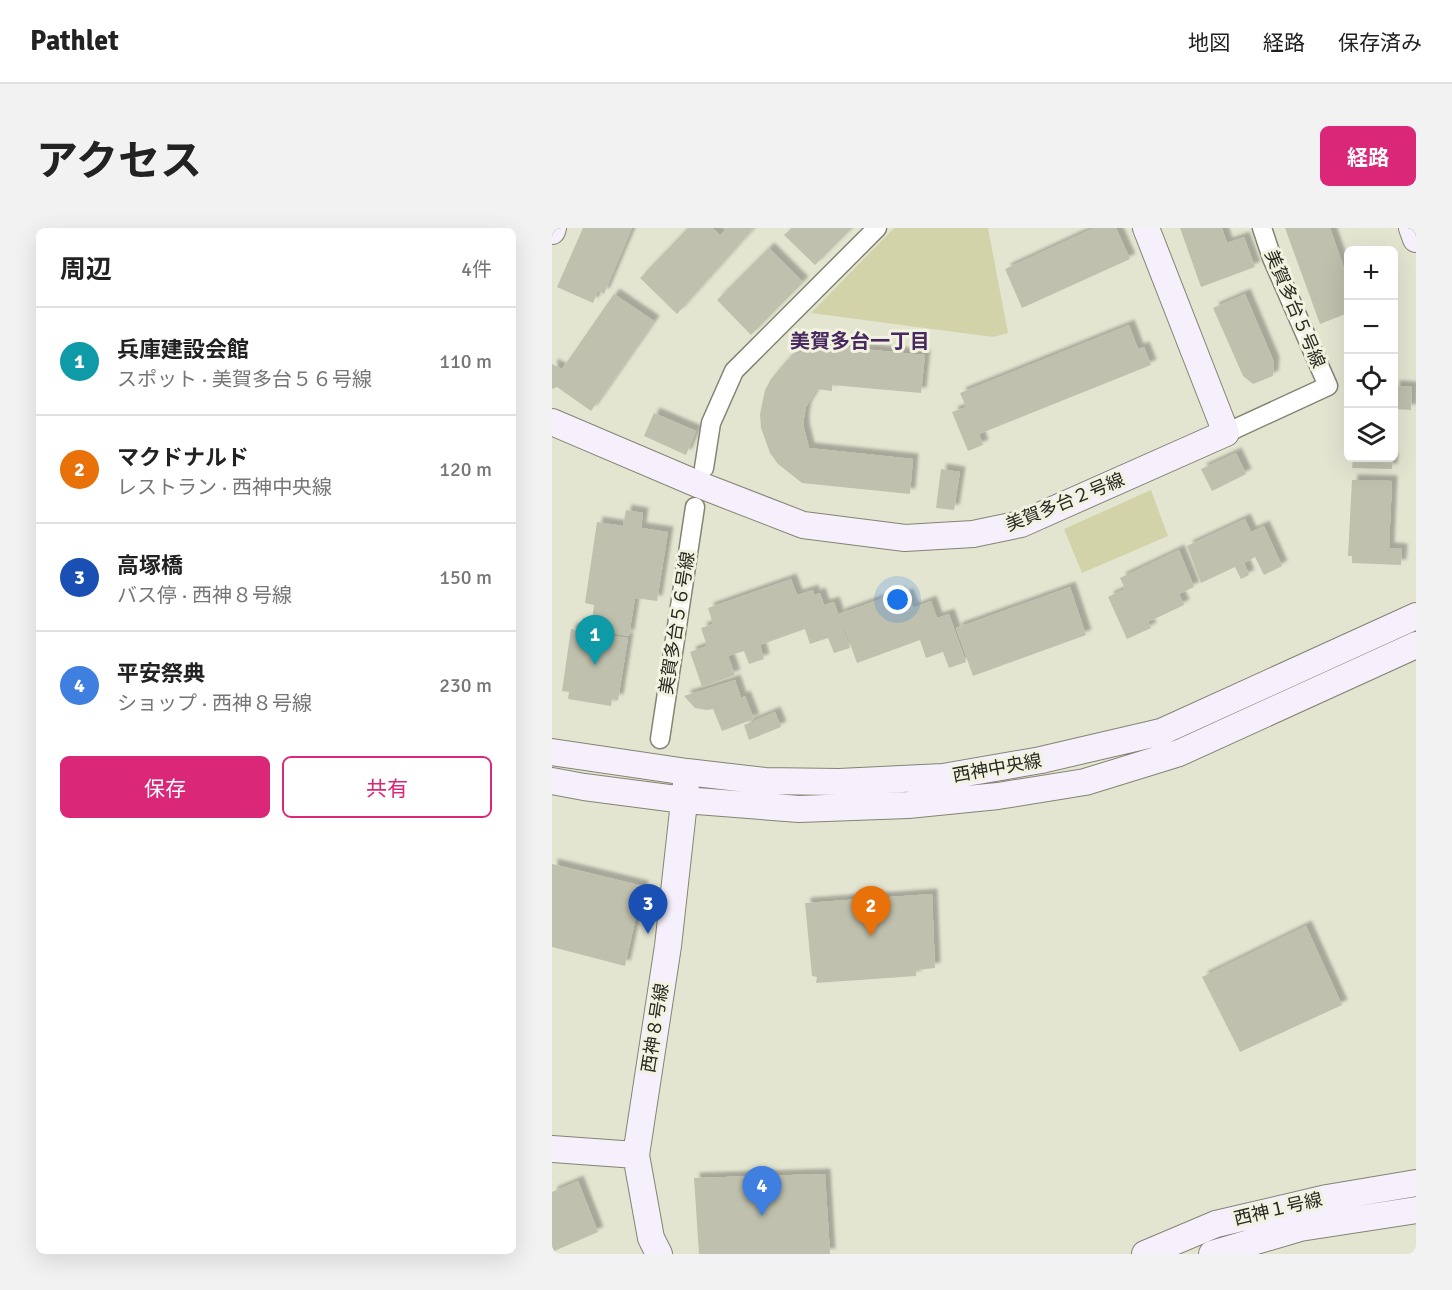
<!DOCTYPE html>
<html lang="ja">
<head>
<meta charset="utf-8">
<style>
  body { margin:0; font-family:Signika,"Noto Sans JP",sans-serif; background:#f2f2f2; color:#222 }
  .controls { position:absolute; right:18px; top:18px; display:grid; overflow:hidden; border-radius:9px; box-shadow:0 6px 24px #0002 }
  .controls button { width:54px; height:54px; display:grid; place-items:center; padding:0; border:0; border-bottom:2px solid #e0e0e0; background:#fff; color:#222; font:30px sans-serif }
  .you { position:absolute; left:346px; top:372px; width:21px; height:21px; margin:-15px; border:4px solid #fff; border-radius:50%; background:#1a73e8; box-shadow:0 0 0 9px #1a73e833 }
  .badge { display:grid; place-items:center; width:39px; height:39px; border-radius:50%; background:#db2777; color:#fff; font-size:20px; font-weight:700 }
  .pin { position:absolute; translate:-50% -50px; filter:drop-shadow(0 2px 3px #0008) }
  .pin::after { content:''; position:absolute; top:32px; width:21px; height:18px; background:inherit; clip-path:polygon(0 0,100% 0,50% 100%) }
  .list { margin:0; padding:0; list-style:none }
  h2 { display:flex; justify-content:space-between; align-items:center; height:78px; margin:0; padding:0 24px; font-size:26px }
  h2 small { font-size:20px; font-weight:400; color:#767676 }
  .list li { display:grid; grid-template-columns:39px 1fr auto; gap:18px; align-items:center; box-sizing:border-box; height:108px; padding:0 24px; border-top:2px solid #e0e0e0 }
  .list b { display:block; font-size:22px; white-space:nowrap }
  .list p { margin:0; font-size:20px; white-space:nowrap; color:#767676 }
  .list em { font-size:20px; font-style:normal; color:#767676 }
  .actions { display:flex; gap:12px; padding:18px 24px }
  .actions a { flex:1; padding:14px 0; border:2px solid #db2777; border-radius:9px; text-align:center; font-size:21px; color:#db2777 }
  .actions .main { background:#db2777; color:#fff }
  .icon { flex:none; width:33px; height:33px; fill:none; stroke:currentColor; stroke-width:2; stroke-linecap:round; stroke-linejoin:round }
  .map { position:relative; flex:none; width:864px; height:1026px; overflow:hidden; border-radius:9px }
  header { display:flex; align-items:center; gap:36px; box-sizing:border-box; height:84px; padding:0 30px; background:#fff; border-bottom:2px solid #e0e0e0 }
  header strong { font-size:28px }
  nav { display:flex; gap:33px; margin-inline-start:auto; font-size:21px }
  .intro { display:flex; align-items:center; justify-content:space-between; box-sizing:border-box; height:144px; padding:0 36px }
  h1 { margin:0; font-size:42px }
  .button { padding:15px 27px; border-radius:9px; background:#db2777; color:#fff; font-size:21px; font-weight:700 }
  main { display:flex; gap:36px; padding:0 36px }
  aside { flex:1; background:#fff; border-radius:9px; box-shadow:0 6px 24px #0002 }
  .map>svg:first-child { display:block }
  .green { fill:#d2d3a8 }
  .building { fill:#bfc0ad; filter:url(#shadow) }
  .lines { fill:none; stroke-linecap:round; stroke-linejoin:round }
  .street-casing { stroke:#838472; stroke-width:21 }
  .secondary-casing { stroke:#838472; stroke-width:28 }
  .street { stroke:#fff; stroke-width:18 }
  .secondary { stroke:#f6effc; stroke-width:26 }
  .labels { text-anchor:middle; stroke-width:6; stroke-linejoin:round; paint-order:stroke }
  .street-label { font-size:18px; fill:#282821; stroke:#f1f2df }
  .neighbourhood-label { font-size:20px; font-weight:bold; fill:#482860; stroke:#f1f2df }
</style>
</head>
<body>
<header>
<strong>Pathlet</strong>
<nav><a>地図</a><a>経路</a><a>保存済み</a></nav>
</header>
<div class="intro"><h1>アクセス</h1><a class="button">経路</a></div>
<main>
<aside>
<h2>周辺<small>4件</small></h2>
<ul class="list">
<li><span class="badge" style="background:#0f9aa8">1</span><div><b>兵庫建設会館</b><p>スポット · 美賀多台５６号線</p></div><em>110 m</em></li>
<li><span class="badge" style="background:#e8710a">2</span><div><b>マクドナルド</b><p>レストラン · 西神中央線</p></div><em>120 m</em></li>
<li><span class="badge" style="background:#1a4fb4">3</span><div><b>高塚橋</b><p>バス停 · 西神８号線</p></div><em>150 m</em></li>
<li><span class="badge" style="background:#3f7fe0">4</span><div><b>平安祭典</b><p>ショップ · 西神８号線</p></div><em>230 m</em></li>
</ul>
<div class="actions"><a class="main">保存</a><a>共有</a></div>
</aside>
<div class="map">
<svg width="864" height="1026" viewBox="0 0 864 1026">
  <defs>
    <filter id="shadow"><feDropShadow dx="5.5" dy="-5.5" stdDeviation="1.5" flood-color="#0004"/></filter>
  </defs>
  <rect width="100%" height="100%" fill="#e4e5d1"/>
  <!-- green -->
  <path class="green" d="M342 0H436L456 105 441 109 259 85Z
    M599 262 616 308 530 345 512 301Z"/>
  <!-- building -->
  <path class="building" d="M31 0H80L52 66 46 63 41 75 5 59Z
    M136 0H161L168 7 175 0H202L125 86 88 50Z
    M240 0H300L263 37 232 7Z
    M542 0H564L578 31 470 80 453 41Z
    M628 0H670L675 15 692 9 703 39 649 59Z
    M733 0H778L796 52V85L768 96Z
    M217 20 251 54 199 107 165 72Z
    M62 66 102 93 39 183 5 159 0 161V136L10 141Z
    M693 66 722 134 721 148 701 156 691 148 661 80Z
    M577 97 586 121 592 119 599 137 427 206 431 217 416 223 400 184 414 179 408 165Z
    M269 117 373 127 369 165 280 157V163L265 161 254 179 252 190V200L257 220 361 231 358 266 250 255 226 236 218 225 209 200 208 186 213 162 219 151 235 132 257 120Z
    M842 158 860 159 859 182 842 181Z
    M102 185 144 203 134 227 92 208Z
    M684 225 694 246 660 263 649 241Z
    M801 230H841L840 241 800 240Z
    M389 241 408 244 402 282 384 280Z
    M800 252 840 253 837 320 850 321 849 337 800 335V328H796Z
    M74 282 91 285 89 300 116 304 105 373 83 370 77 408 39 402 42 377 33 375 45 294 71 298Z
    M693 291 699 304 712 298 730 338 712 347 703 329 692 335 697 347 689 351 683 339 649 355 635 318Z
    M627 322 642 359 627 366 632 377 596 394 599 400 575 411 556 369 573 361 568 350Z
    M239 351 245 367 261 362 262 367 268 365 272 377 282 374 298 420 282 425 276 410 258 416 253 401 208 417 212 431 197 436 192 423 176 428 183 447 150 459 138 424 155 418 149 400 161 396 156 380Z
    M518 359 534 407 421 448 404 400Z
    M348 364 350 368 356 366 361 380 379 373 385 390 397 386 414 434 397 440 391 424 374 430 368 412 305 435 287 386Z
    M19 401 76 410 66 472 60 471 59 478 16 471 17 464 10 463Z
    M183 452 189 470 193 468 202 491 170 503 161 481 155 482 143 480 132 468Z
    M223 484 229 499 197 512 192 497Z
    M0 636 91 658 73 738 0 719Z
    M380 666 383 740 364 742V748L264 755 265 749 260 748 253 675Z
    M754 698 790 777 688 824 650 749Z
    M273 946 278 1026H147L142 950Z
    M26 953 46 1004 0 1024V964Z"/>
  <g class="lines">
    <!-- street casing -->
    <g class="street-casing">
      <path id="street" d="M674 205 776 158 720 30 710 0
        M152 240 159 195 182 143 325 0
        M108 511 143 279"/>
    </g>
    <!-- secondary casing -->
    <g class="secondary-casing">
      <path id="secondary" d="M860 0 864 11
        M0 3 1 0
        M0 194 148 257 251 297 353 310 421 306 469 296 674 205 594 0
        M0 524 135 544 213 553 287 554 391 549 489 532 609 504 864 388
        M0 553 32 559 132 572 247 581 356 577 446 568 533 554 627 525 864 417
        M0 921 84 927
        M107 1026 99 1010 84 927 116 718 134 556
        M593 1026 664 996 775 970 864 955
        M660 1026 748 1000 864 982"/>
    </g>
    <!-- street -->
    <use href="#street" class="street"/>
    <!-- secondary -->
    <use href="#secondary" class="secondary"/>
  </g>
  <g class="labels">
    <!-- street labels -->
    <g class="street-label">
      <text transform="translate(743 81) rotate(67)" y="6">美賀多台５号線</text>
      <text transform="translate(513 274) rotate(-22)" y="6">美賀多台２号線</text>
      <text transform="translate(125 395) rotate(-81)" y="6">美賀多台５６号線</text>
      <text transform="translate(445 540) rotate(-10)" y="6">西神中央線</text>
      <text transform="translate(103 800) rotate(-81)" y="6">西神８号線</text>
      <text transform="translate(726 981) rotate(-13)" y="6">西神１号線</text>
    </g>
    <!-- neighbourhood labels -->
    <g class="neighbourhood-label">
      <text x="308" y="120">美賀多台一丁目</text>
    </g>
  </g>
</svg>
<div class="controls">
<button>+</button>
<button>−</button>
<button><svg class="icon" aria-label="locate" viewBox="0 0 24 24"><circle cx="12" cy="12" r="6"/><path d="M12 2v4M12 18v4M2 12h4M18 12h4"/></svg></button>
<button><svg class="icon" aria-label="layers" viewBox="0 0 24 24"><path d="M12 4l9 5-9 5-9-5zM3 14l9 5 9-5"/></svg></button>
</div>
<div class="you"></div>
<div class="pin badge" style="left:43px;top:437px;background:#0f9aa8">1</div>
<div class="pin badge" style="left:319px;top:708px;background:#e8710a">2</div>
<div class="pin badge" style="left:96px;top:706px;background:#1a4fb4">3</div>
<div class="pin badge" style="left:210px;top:988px;background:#3f7fe0">4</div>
</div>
</main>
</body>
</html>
